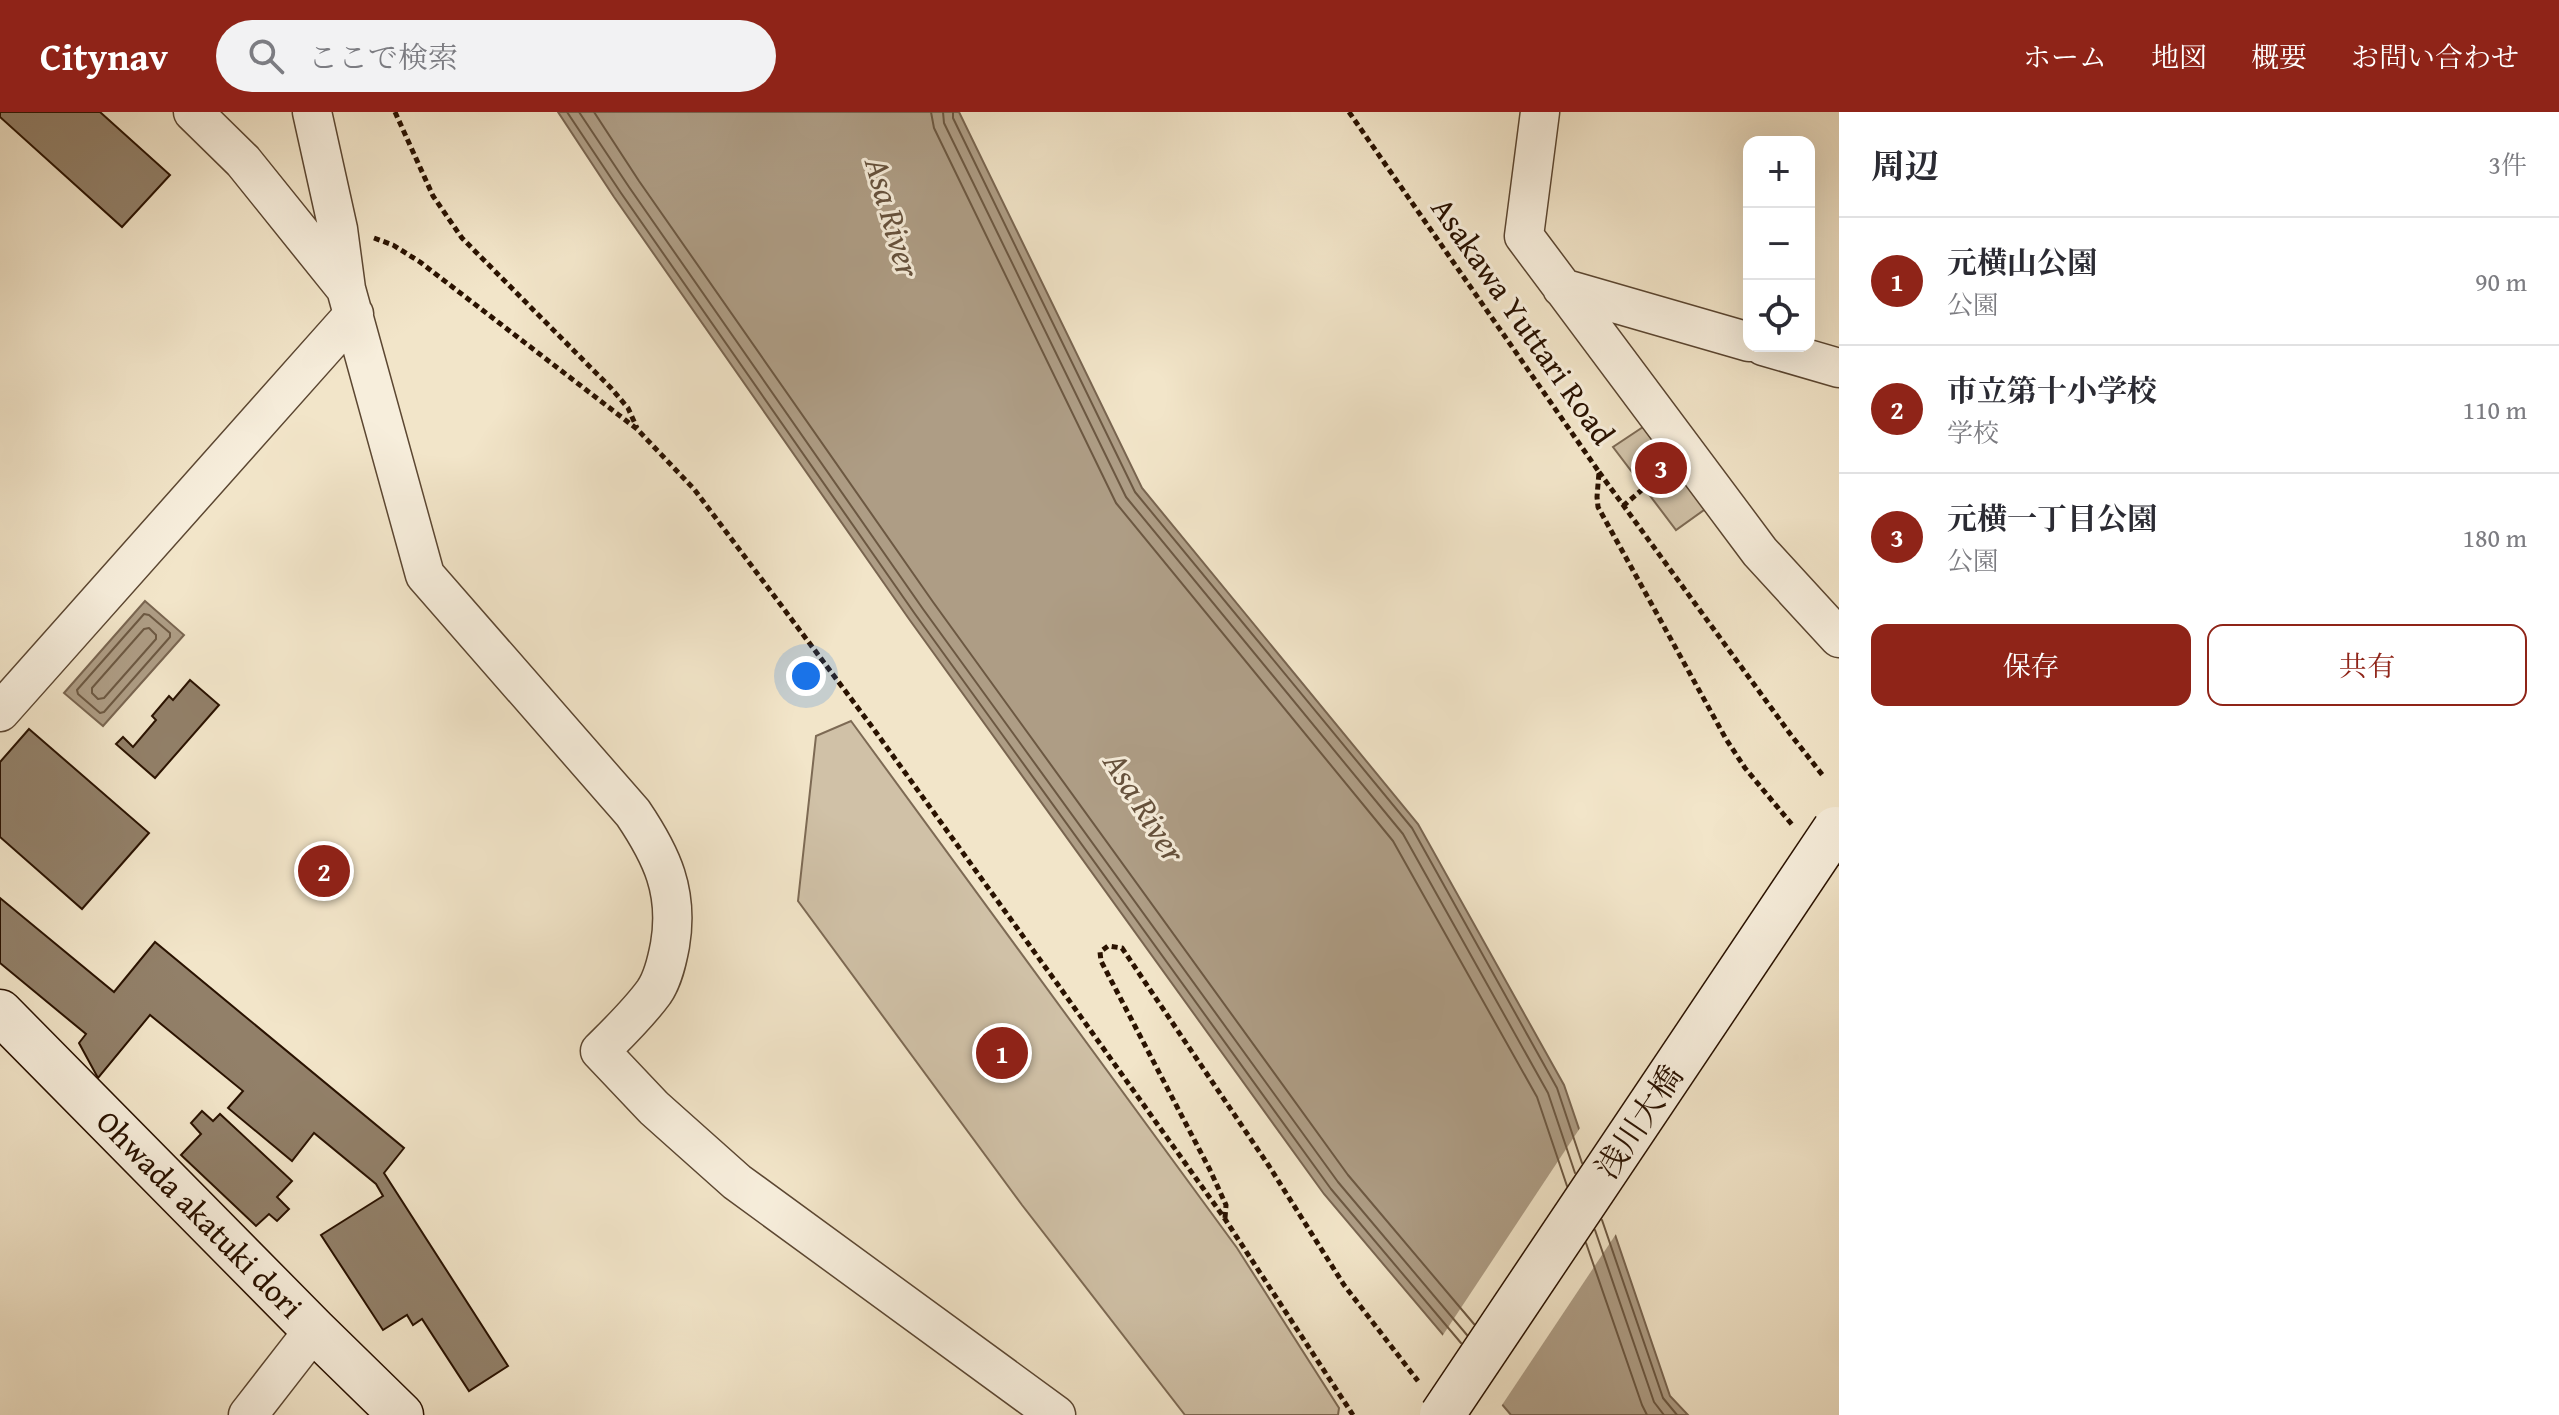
<!DOCTYPE html>
<html lang="ja">
<head>
<meta charset="utf-8">
<style>
  body { margin:0; font-family:"Gentium Book Plus","Noto Serif JP",serif; background:#f2f2f3; color:#2b2b33 }
  .controls { position:absolute; right:24px; top:24px; display:grid; overflow:hidden; border-radius:16px; box-shadow:0 8px 32px #0002 }
  .controls button { width:72px; height:72px; display:grid; place-items:center; padding:0; border:0; border-bottom:2px solid #e1e1e2; background:#fff; color:#2b2b33; font:40px sans-serif }
  .you { position:absolute; left:806px; top:564px; width:28px; height:28px; margin:-20px; border:6px solid #fff; border-radius:50%; background:#1a73e8; box-shadow:0 0 0 12px #1a73e833 }
  .badge { display:grid; place-items:center; width:52px; height:52px; border-radius:50%; background:#8f2418; color:#fff; font-size:26px; font-weight:700 }
  .pin { position:absolute; translate:-50% -50%; border:4px solid #fff; box-shadow:0 2px 8px #0006 }
  .list { margin:0; padding:0; list-style:none }
  h2 { display:flex; justify-content:space-between; align-items:center; height:104px; margin:0; padding:0 32px; font-size:34px }
  h2 small { font-size:26px; font-weight:400; color:#7c7c81 }
  .list li { display:grid; grid-template-columns:52px 1fr auto; gap:24px; align-items:center; box-sizing:border-box; height:128px; padding:0 32px; border-top:2px solid #e1e1e2 }
  .list b { display:block; font-size:30px; white-space:nowrap }
  .list p { margin:0; font-size:26px; white-space:nowrap; color:#7c7c81 }
  .list em { font-size:26px; font-style:normal; color:#7c7c81 }
  .actions { display:flex; gap:16px; padding:24px 32px }
  .actions a { flex:1; padding:18px 0; border:2px solid #8f2418; border-radius:16px; text-align:center; font-size:28px; color:#8f2418 }
  .actions .main { background:#8f2418; color:#fff }
  .icon { flex:none; width:44px; height:44px; fill:none; stroke:currentColor; stroke-width:2; stroke-linecap:round; stroke-linejoin:round }
  .map { position:relative; flex:none; width:1839px; height:1303px; overflow:hidden }
  header { display:flex; align-items:center; gap:48px; box-sizing:border-box; height:112px; padding:0 40px; background:#8f2418; color:#fff }
  header strong { font-size:38px }
  nav { display:flex; gap:44px; margin-inline-start:auto; font-size:28px }
  .search { width:560px; height:72px; background:#f2f2f3; display:flex; align-items:center; gap:20px; box-sizing:border-box; padding:0 28px; border-radius:44px; color:#7c7c81; font-size:30px }
  main { display:flex }
  aside { flex:1; background:#fff }
  .map>svg:first-child { display:block }
  .green { fill:#d0c1a7; stroke:#7d6a54; stroke-width:2 }
  .water { fill:#ae9d85; stroke:#796550; stroke-width:2 }
  .pier { fill:#f2e5c9 }
  .lines { fill:none; stroke-linecap:round; stroke-linejoin:round }
  .shore { stroke:#6c5842; stroke-width:2 }
  .building { fill:#928069; stroke:#2a1200; stroke-width:2 }
  .street-casing { stroke:#5c4732; stroke-width:41 }
  .secondary-casing { stroke:#2a1200; stroke-width:47 }
  .path { stroke:#2a1200; stroke-width:5; stroke-dasharray:6 4; stroke-linecap:butt }
  .street { stroke:#f7eedc; stroke-width:38 }
  .secondary { stroke:#f7eedc; stroke-width:44 }
  .secondary-bridge-casing { stroke:#2a1200; stroke-width:47; stroke-linecap:butt }
  .secondary-bridge { stroke:#f7eedc; stroke-width:44 }
  .labels { text-anchor:middle; stroke-width:6; stroke-linejoin:round; paint-order:stroke }
  .street-label { font-size:32px; fill:#2a1200; stroke:#f7eedc }
  .water-label { font-size:34px; font-style:italic; fill:#65513c; stroke:#f7eedc }
</style>
</head>
<body>
<header>
<strong>Citynav</strong>
<div class="search"><svg class="icon" aria-label="search" viewBox="0 0 24 24"><circle cx="10" cy="10" r="6"/><path d="M15 15l6 6"/></svg>ここで検索</div>
<nav><a>ホーム</a><a>地図</a><a>概要</a><a>お問い合わせ</a></nav>
</header>
<main>
<div class="map">
<svg width="1839" height="1303" viewBox="0 0 1839 1303">
  <rect width="100%" height="100%" fill="#f2e5c9"/>
  <filter id="stains"><feTurbulence type="fractalNoise" baseFrequency=".0025" numOctaves="4"/><feColorMatrix values="0 0 0 0 .2 0 0 0 0 .09 0 0 0 0 .02 0 0 0 .5 -.17"/></filter>
  <radialGradient id="worn" r=".72"><stop offset=".6" stop-color="#630" stop-opacity="0"/><stop offset="1" stop-color="#630" stop-opacity=".3"/></radialGradient>
  <!-- green -->
  <path class="green" d="M1655 307 1718 388 1676 418 1613 335Z
    M851 609 1237 1136 1339 1296 1338 1303H1185L1022 1093 798 789 816 624Z"/>
  <!-- water -->
  <path class="water" d="M558 0H959L1142 376 1418 712 1564 973 1670 1284 1688 1303H1511L1324 1082 909 507 614 85Z
    M145 489 184 523 103 614 64 581Z"/>
  <!-- pier -->
  <path class="pier" d="M1582 1013 1618 1119 1500 1296 1441 1226Z"/>
  <g class="lines">
    <!-- shore -->
    <path class="shore" d="M567 0 621 81 915 502 1331 1077 1461 1231
      M579 0 629 75 923 497 1338 1070 1467 1223
      M594 0 639 69 933 490 1348 1063 1474 1212
      M931 0 934 16 1116 391 1393 729 1537 985 1567 1074
      M943 0 944 11 1126 385 1403 722 1548 981 1575 1061
      M953 0V6L1135 380 1412 716 1557 976 1582 1051
      M144 502 149 503 170 521V525L104 600 100 601 78 582 77 578Z
      M149 516 156 523V527L104 586 98 587 92 581V576L144 517Z
      M1602 1108 1663 1286 1677 1303
      M1595 1118 1654 1290 1664 1303
      M1586 1131 1642 1293 1647 1303"/>
  </g>
  <!-- building -->
  <path class="building" d="M0 0H100L170 63 122 115 0 5Z
    M190 568 219 593 155 666 116 632 123 625 133 635 156 608 152 604 169 584 173 588Z
    M29 617 149 721 82 797 0 725V650Z
    M0 786 114 880 155 830 404 1036 384 1061 508 1254 469 1279 422 1207 413 1213 407 1203 383 1218 321 1123 383 1084 376 1072 314 1021 292 1049 228 996 243 979 150 903 98 966 79 931 86 922 0 851Z
    M202 999 213 1009 220 1002 292 1069 277 1085 289 1097 277 1109 269 1102 256 1114 181 1043 201 1022 191 1011Z"/>
  <g class="lines">
    <!-- street casing -->
    <g class="street-casing">
      <path id="street" d="M193 0 243 49 346 177
        M312 0 338 117 346 177 425 463 633 701C662 744 679 780 670 833 667 849 663 867 654 880 638 902 619 920 600 939L654 996 737 1070 1056 1303
        M1540 0 1524 124 1760 440 1839 526
        M1562 176 1749 230
        M1763 234 1839 256
        M0 600 354 202
        M248 1303 314 1218"/>
    </g>
    <!-- secondary casing -->
    <g class="secondary-casing">
      <g id="secondary">
        <path id="s1" d="M0 900 314 1218 401 1303"/>
      </g>
    </g>
    <!-- path -->
    <path class="path" d="M395 0 433 84 462 126 611 276 628 296 637 316
      M1349 0 1599 360 1597 385 1598 395 1726 627 1745 656 1794 715
      M374 126 393 133 420 150 637 317 694 377 870 612 1056 870 1225 1107 1353 1303
      M1599 360 1791 623 1824 665
      M1623 394 1644 376
      M1225 1106 1226 1093 1210 1058 1101 849 1100 840 1108 834 1122 836 1269 1054 1344 1173 1418 1269"/>
    <!-- street -->
    <use href="#street" class="street"/>
    <!-- secondary -->
    <use href="#secondary" class="secondary"/>
    <!-- secondary-bridge casing -->
    <g class="secondary-bridge-casing">
      <path id="secondary-bridge" d="M1442 1303 1835 717"/>
    </g>
    <!-- secondary-bridge -->
    <use href="#secondary-bridge" class="secondary-bridge"/>
  </g>
  <g class="labels">
    <!-- street labels -->
    <g class="street-label">
      <text transform="translate(1523 209) rotate(55)" y="11">Asakawa Yuttari Road</text>
      <text transform="translate(1639 1010) rotate(-56)" y="11">浅川大橋</text>
      <text dy="11" stroke="none"><textPath href="#s1" startOffset="284">Ohwada akatuki dori</textPath></text>
    </g>
    <!-- water labels -->
    <g class="water-label">
      <text transform="translate(893 105) rotate(74)" y="12">Asa River</text>
      <text transform="translate(1145 695) rotate(58)" y="12">Asa River</text>
    </g>
  </g>
  <rect width="100%" height="100%" filter="url(#stains)"/>
  <rect width="100%" height="100%" fill="url(#worn)"/>
</svg>
<div class="controls">
<button>+</button>
<button>−</button>
<button><svg class="icon" aria-label="locate" viewBox="0 0 24 24"><circle cx="12" cy="12" r="6"/><path d="M12 2v4M12 18v4M2 12h4M18 12h4"/></svg></button>
</div>
<div class="you"></div>
<div class="pin badge" style="left:1002px;top:941px">1</div>
<div class="pin badge" style="left:324px;top:759px">2</div>
<div class="pin badge" style="left:1661px;top:356px">3</div>
</div>
<aside>
<h2>周辺<small>3件</small></h2>
<ul class="list">
<li><span class="badge">1</span><div><b>元横山公園</b><p>公園</p></div><em>90 m</em></li>
<li><span class="badge">2</span><div><b>市立第十小学校</b><p>学校</p></div><em>110 m</em></li>
<li><span class="badge">3</span><div><b>元横一丁目公園</b><p>公園</p></div><em>180 m</em></li>
</ul>
<div class="actions"><a class="main">保存</a><a>共有</a></div>
</aside>
</main>
</body>
</html>
